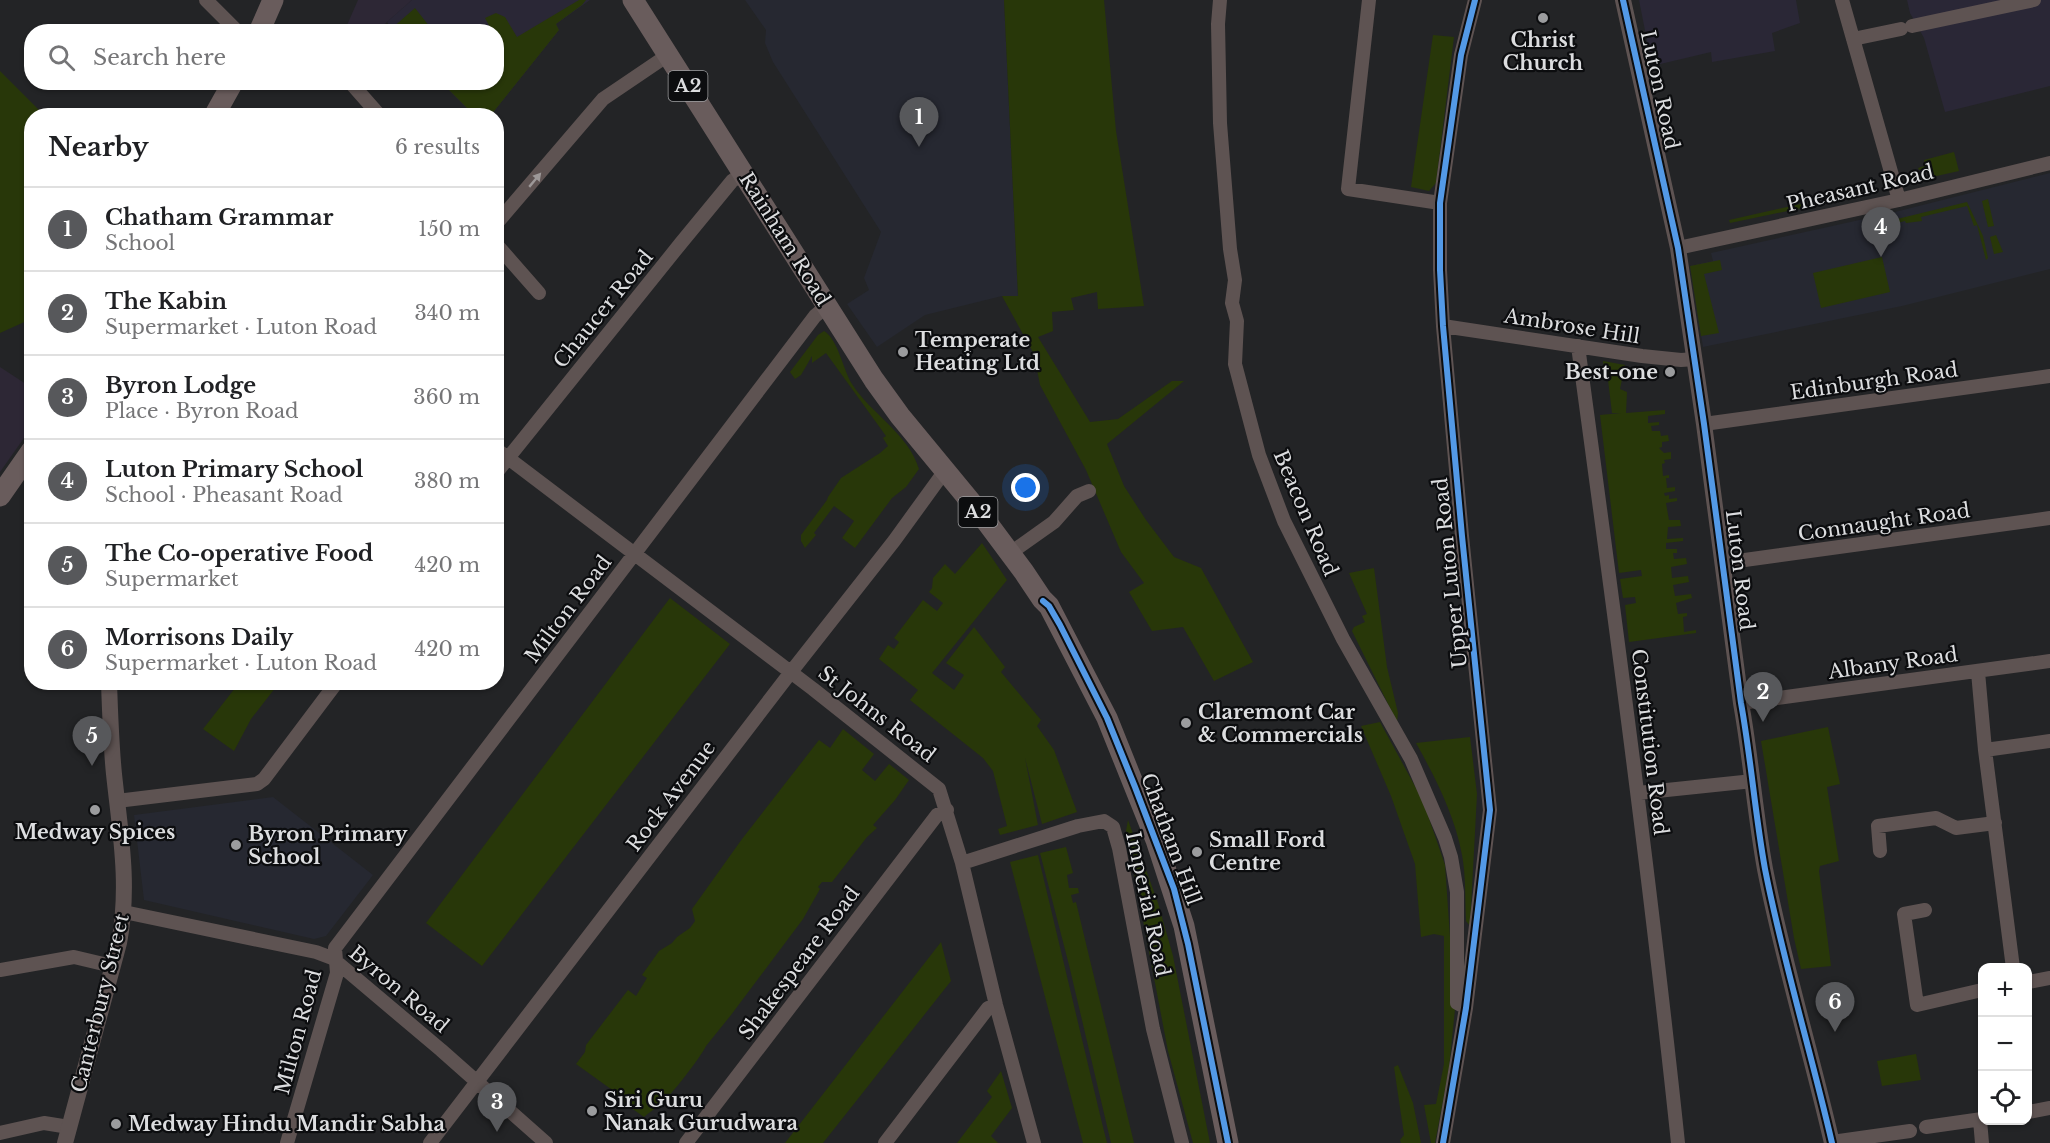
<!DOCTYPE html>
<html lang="en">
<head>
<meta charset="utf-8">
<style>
  body { margin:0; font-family:"Libre Baskerville",serif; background:#f6f6f6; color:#202124 }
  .controls { position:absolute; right:18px; bottom:18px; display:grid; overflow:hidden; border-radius:12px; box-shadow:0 2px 4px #0004 }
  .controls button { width:54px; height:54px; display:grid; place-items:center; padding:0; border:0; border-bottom:2px solid #e0e0e0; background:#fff; color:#202124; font:30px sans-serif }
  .you { position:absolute; left:1026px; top:488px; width:21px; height:21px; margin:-15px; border:4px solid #fff; border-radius:50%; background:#1a73e8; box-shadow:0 0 0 9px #1a73e833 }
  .badge { display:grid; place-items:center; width:39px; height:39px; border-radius:50%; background:#57585b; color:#fff; font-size:20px; font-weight:700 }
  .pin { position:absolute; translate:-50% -50px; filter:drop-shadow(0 2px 3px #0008) }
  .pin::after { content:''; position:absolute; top:32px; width:21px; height:18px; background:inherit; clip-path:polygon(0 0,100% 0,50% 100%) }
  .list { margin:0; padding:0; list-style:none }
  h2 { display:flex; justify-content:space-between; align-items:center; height:78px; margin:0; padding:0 24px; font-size:26px }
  h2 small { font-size:20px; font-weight:400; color:#757577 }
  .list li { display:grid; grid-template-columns:39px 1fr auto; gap:18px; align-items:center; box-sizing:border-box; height:84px; padding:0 24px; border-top:2px solid #e0e0e0 }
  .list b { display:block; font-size:22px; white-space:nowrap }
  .list p { margin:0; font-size:20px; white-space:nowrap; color:#757577 }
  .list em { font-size:20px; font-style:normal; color:#757577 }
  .icon { flex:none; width:33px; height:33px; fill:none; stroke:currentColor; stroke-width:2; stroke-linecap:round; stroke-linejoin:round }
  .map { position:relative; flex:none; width:2050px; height:1143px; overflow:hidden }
  .search { position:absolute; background:#fff; box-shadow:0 2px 4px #0004; left:24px; top:24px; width:480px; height:66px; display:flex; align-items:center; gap:15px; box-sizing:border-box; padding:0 21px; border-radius:24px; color:#757577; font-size:22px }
  .panel { position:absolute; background:#fff; box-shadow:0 2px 4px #0004; left:24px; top:108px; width:480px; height:582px; border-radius:24px }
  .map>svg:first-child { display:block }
  .commercial { fill:#2d2735 }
  .industrial { fill:#2a2736 }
  .built { fill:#262831 }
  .green { fill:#283709 }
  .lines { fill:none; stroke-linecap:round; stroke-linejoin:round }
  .minor { stroke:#5e5352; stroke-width:14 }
  .tertiary { stroke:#5e5352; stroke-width:16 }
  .primary { stroke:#695c5c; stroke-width:21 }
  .cycleway-casing { stroke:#0c0d0f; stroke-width:10 }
  .cycleway { stroke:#5399e6; stroke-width:6 }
  .oneway { fill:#9d9898 }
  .poi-dot { fill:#9b9c9e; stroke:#0c0d0f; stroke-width:2 }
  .labels { text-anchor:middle; stroke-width:4.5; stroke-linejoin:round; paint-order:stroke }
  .shield { fill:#0c0d0f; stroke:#9e9fa1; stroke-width:1.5 }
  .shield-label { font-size:18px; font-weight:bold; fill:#dcdddf }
  .poi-label { font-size:20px; font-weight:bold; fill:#dcdddf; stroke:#0c0d0f; text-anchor:start }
  .street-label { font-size:20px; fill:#dcdddf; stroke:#0c0d0f }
</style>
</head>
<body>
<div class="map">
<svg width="2050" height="1143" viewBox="0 0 2050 1143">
  <rect width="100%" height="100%" fill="#232426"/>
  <!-- commercial -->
  <path class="commercial" d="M358 0H412L377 31 344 32Z
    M0 367 32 388 31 428 0 472Z"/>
  <!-- industrial -->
  <path class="industrial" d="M412 0H590L556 24 559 30 491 115H474L442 83 496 82V32L393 31 387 22Z
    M1639 0H1796L1800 23 1772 33 1775 51 1712 62 1711 52 1652 66Z
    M1907 0H2050V86L1945 112 1924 38 1910 13Z"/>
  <!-- built -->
  <path class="built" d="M745 0H1004L1018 297 1002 296 925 315 877 347 847 304 869 290 864 278 881 232 773 62 765 43 766 30Z
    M2050 173V269L1902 306 1703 347 1690 266 1713 261 1711 253 1891 213Z
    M273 797 373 875 326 936 314 939 144 900 134 815Z"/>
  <!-- green -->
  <path class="green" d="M579 0H586L582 5 556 24 559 30 491 115H474L442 83 496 82V32L492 31 485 18 496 13 505 17 517 37Z
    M1004 0H1104L1116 131 1144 306 1098 309 1097 292 1071 298 1074 310 1052 312 1053 331 1038 337 1090 422 1118 419 1172 381H1184L1107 444 1124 486 1146 520 1174 557 1201 568 1253 662 1214 681 1183 627 1152 631 1129 592 1144 583 1121 552 1086 470 1040 385 1034 354 1002 296H1018Z
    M415 8 433 31H393L391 29Z
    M1433 35 1454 37 1436 183 1429 191 1411 187Z
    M0 71 44 115 32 116 31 319 0 333Z
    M1954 152 1959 171 1932 177 1930 168 1919 170 1918 168 1925 166 1924 160Z
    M1988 199 1994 226 1988 227 1982 201Z
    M1967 202 1983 236 1988 258 1986 260 1977 225 1974 226 1967 206 1921 217 1922 221 1906 223 1905 221 1893 224V220Z
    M1805 203 1807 207 1730 223 1729 220Z
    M1996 235 2003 252 1994 254 1990 237Z
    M1882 257 1890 292 1821 308 1813 273Z
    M1720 260 1722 270 1704 274 1719 333 1701 336 1690 266Z
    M824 331C838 339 843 370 852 384 871 414 908 433 919 469L906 487 892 498 855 548 842 538 854 521 834 506 814 533 816 535 805 548 801 541V535L827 500 828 497 841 478 880 453 888 446 883 438 886 436 826 353 812 363V356L801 375 795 379 790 372 818 335Z
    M1603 361 1625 365 1620 389 1627 392 1626 413 1665 410V414L1648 416V423L1659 422V425L1651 426 1652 431H1660L1661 436 1668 435 1669 441 1662 442V447L1659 448 1664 453 1671 452V459L1664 460 1665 463 1662 464 1663 476 1669 475V478H1666L1667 488 1675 487V491L1664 493 1665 496 1669 495V499L1677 498V501L1666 503 1669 520H1680L1681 526 1668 527 1667 539 1683 538V541L1666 543V549H1677V553H1673L1674 559 1686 558 1687 564 1671 567 1672 578 1688 576 1689 582 1673 585 1675 596 1691 594 1692 598 1676 603 1678 614 1687 613V616L1683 617 1684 632 1696 630V633L1629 642 1625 605 1636 603 1635 597 1623 598 1620 579 1642 576 1641 570 1619 573 1600 415 1621 413H1612L1608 380 1605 379Z
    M982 543 1007 580 932 673 954 690 964 675 946 663 974 627 1005 667 1001 672 1041 720 1037 726 1054 750 1077 812 1042 824 1025 758 1038 825 1000 835 998 829 1007 826 993 771 983 758 910 700 918 690 879 659 888 645 894 649 899 642 894 638 923 600 937 611 943 603 929 592 932 588 933 578 945 564 955 574Z
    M1374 568 1387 667 1398 713 1397 722 1352 631 1354 627 1365 622 1362 616 1367 614 1349 573Z
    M670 598 730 644 482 966 426 923Z
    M239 683H279L251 719 234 751 203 729Z
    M1380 722 1423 801 1445 865 1455 1009 1449 1068 1435 1143H1431L1424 1105 1436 1104 1444 1064V936L1434 934 1421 937 1415 864 1391 796 1361 726Z
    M1828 727 1840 784 1827 787 1839 861 1820 866 1819 871 1831 966 1801 969 1794 938 1761 741Z
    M843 729 874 754 862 770 875 781 889 764 909 780 895 800 873 825 877 828 867 837 832 882H822L818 887 820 889 803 919 731 1015 706 1046C701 1057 672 1094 662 1103 657 1108 649 1112 644 1117L613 1095 615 1092 576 1064 585 1052 586 1045 628 990 636 996 647 978 642 975 659 951 672 943 677 937 690 928 695 921 692 909 742 839 819 740 830 748Z
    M1470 737 1477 794 1470 926 1466 921C1465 899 1466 876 1462 855 1455 816 1435 777 1416 743Z
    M1128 820 1158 903 1173 956 1210 1143H1193L1168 1051 1126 831Z
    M1066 847 1073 873 1067 875 1069 888H1078L1079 893 1071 895 1073 903 1076 902 1134 1143H1111L1069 965 1040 853Z
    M1038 855 1102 1123 1107 1143H1083L1010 862Z
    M941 942 951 981 823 1143H785Z
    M1916 1054 1921 1080 1882 1086 1877 1061Z
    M1398 1065 1413 1103 1421 1143H1401L1400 1140 1404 1135 1394 1067Z
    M1001 1071 1012 1108 991 1136 998 1143H957L992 1097 987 1091Z"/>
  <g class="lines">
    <!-- minor -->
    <path class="minor" d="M206 0 238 32
      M1220 0 1218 24 1220 123 1230 249 1235 280 1232 303 1237 321 1235 364 1259 455 1284 521 1343 639 1411 759 1445 838 1451 857 1457 892V1003L1466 1008
      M1369 0 1348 189 1440 203
      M1842 0 1899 200
      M1912 26 2034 0
      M1853 39 1901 29
      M350 82 380 116
      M496 224 603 99 668 55
      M496 244 539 293
      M1678 248 1899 200 2050 163
      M1443 326 1642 356 1681 360 1695 359
      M1578 346C1614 611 1650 877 1678 1143
      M1704 424 2050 376
      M496 449 813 689 939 789 962 863 996 1005 1034 1143
      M496 473 681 243 732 181 743 173
      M1009 554 1054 522 1077 496 1089 491
      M1723 563 2050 518
      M1978 672 1985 750 2013 968
      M1741 703 2050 661
      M1985 750 2050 741
      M1638 793 1753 781
      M117 801 257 784 264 779 337 682
      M1880 851 1878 826 1936 818 1956 828 1995 823
      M962 863 1078 826 1104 821 1113 827 1119 848 1153 1029 1182 1143
      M1925 910 1904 914 1917 1005 1982 990
      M124 912 316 952 332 958 441 1050 546 1143
      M0 970 74 957 112 966
      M2028 982 2050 978
      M2028 1112 2050 1108
      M1980 1120 1982 1143
      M1926 1127 1982 1119
      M0 1133 44 1123 69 1127
      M1832 1142 1910 1131
      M287 1143 337 973 335 948 815 316 827 306
      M430 1143 791 672 894 541 944 472
      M686 1143 937 815 947 810
      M885 1143 988 1008 996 1005
      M1443 1143 1466 1008 1490 810 1462 536 1443 326 1440 270V203L1461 55 1475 0"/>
    <!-- tertiary -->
    <path class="tertiary" d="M1623 0 1678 248 1704 424 1741 703C1751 758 1755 814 1765 869 1783 961 1811 1052 1832 1143
      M65 1143 119 943C130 885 120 831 114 774 111 744 110 713 109 682"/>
    <!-- primary -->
    <path class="primary" d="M633 0 874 380 900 416 980 513 1024 572 1042 599 1049 606 1107 718 1156 840 1184 926 1228 1143
      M259 32 273 0
      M214 116 233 82
      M0 496 32 450"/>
    <!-- cycleway casing -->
    <g class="cycleway-casing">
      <path id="cycleway" d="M1623 0 1678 248 1704 424 1741 703C1751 758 1755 814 1765 869 1783 961 1811 1052 1832 1143
        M1043 601 1049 606 1060 625 1107 718 1135 787 1174 889 1188 944 1228 1143
        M1443 1143 1466 1008 1490 810 1462 536 1443 326 1440 270V203L1461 55 1475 0"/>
    </g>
    <!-- cycleway -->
    <use href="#cycleway" class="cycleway"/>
  </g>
  <!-- one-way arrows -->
  <defs><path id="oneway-solid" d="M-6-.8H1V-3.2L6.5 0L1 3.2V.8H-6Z" transform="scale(1.5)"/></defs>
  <use class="oneway" href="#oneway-solid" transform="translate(535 180) rotate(-50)"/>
  <!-- markers -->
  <g class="poi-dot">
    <circle cx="1543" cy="18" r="6"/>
    <circle cx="903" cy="352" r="6"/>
    <circle cx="1670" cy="372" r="6"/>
    <circle cx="1186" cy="723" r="6"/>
    <circle cx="95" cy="810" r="6"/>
    <circle cx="236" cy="845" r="6"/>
    <circle cx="1197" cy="852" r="6"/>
    <circle cx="592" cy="1111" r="6"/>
    <circle cx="116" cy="1124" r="6"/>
  </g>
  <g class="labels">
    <!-- shield labels -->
    <g class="shield">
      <rect x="668.5" y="71" width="39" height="30" rx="4.5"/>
      <rect x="958.5" y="497" width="39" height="30" rx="4.5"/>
    </g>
    <g class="shield-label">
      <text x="688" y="92">A2</text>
      <text x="978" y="518">A2</text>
    </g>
    <!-- poi labels -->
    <g class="poi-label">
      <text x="1543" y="47" text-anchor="middle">Christ<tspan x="1543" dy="23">Church</tspan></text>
      <text x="915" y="347">Temperate<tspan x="915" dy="23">Heating Ltd</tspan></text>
      <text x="1658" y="379" text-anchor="end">Best-one</text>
      <text x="1198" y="719">Claremont Car<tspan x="1198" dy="23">&amp; Commercials</tspan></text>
      <text x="95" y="839" text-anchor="middle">Medway Spices</text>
      <text x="248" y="841">Byron Primary<tspan x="248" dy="23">School</tspan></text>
      <text x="1209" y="847">Small Ford<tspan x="1209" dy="23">Centre</tspan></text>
      <text x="604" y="1107">Siri Guru<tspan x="604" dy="23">Nanak Gurudwara</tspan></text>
      <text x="128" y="1131">Medway Hindu Mandir Sabha</text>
    </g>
    <!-- street labels -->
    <g class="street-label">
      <text transform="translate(1660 90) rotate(78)" y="7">Luton Road</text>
      <text transform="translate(1860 188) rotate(-13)" y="7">Pheasant Road</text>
      <text transform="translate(785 239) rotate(58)" y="7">Rainham Road</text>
      <text transform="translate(603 309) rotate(-51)" y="7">Chaucer Road</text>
      <text transform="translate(1572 326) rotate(9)" y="7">Ambrose Hill</text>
      <text transform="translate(1874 381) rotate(-8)" y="7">Edinburgh Road</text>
      <text transform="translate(1306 513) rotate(67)" y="7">Beacon Road</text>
      <text transform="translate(1884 522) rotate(-8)" y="7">Connaught Road</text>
      <text transform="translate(1740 570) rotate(83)" y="7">Luton Road</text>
      <text transform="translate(1450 573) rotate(-96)" y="7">Upper Luton Road</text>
      <text transform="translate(568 609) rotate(-53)" y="7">Milton Road</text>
      <text transform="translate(1893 663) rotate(-8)" y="7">Albany Road</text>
      <text transform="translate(877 714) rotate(38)" y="7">St Johns Road</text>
      <text transform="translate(1650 742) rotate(83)" y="7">Constitution Road</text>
      <text transform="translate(671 796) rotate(-53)" y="7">Rock Avenue</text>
      <text transform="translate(1171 839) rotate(70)" y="7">Chatham Hill</text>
      <text transform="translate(1148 904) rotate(78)" y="7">Imperial Road</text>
      <text transform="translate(799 963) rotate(-53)" y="7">Shakespeare Road</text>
      <text transform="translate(399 989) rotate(40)" y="7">Byron Road</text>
      <text transform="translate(100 1003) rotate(-76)" y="7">Canterbury Street</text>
      <text transform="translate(298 1032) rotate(-75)" y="7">Milton Road</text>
    </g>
  </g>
</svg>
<div class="controls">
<button>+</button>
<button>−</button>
<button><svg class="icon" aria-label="locate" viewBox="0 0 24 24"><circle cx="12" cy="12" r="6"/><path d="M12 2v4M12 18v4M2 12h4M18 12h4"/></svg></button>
</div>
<div class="you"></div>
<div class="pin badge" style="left:919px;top:147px">1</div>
<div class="pin badge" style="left:1763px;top:722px">2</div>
<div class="pin badge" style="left:497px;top:1132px">3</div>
<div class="pin badge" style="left:1881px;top:257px">4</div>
<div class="pin badge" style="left:92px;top:766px">5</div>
<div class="pin badge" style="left:1835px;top:1032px">6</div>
<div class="search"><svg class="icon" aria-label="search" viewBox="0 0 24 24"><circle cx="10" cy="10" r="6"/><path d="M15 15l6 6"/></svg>Search here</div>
<section class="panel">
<h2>Nearby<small>6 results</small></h2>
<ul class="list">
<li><span class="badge">1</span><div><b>Chatham Grammar</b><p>School</p></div><em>150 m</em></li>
<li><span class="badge">2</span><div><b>The Kabin</b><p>Supermarket · Luton Road</p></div><em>340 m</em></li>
<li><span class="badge">3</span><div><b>Byron Lodge</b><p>Place · Byron Road</p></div><em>360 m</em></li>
<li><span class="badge">4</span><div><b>Luton Primary School</b><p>School · Pheasant Road</p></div><em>380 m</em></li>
<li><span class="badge">5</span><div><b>The Co-operative Food</b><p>Supermarket</p></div><em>420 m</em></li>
<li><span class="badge">6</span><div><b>Morrisons Daily</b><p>Supermarket · Luton Road</p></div><em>420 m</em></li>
</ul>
</section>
</div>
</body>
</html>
